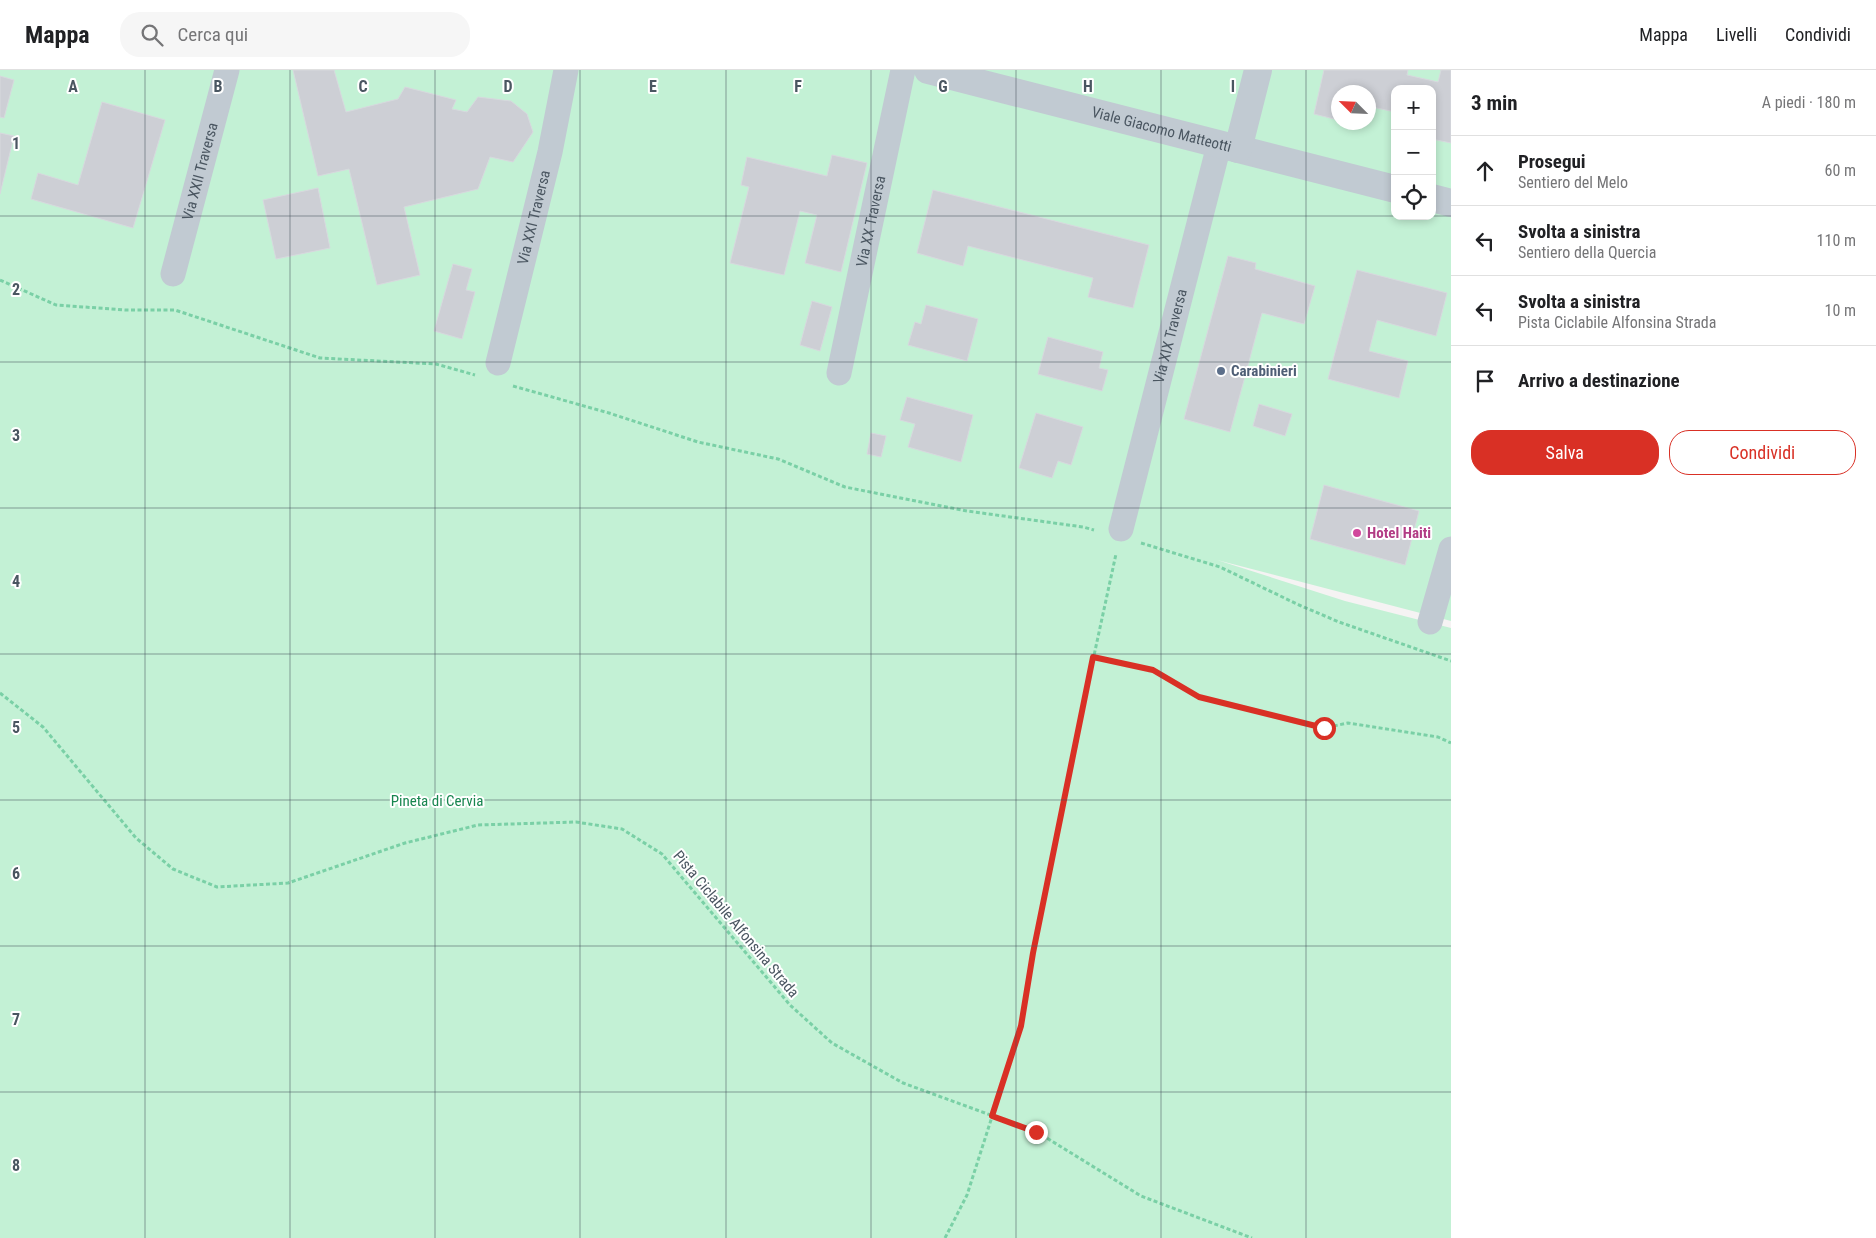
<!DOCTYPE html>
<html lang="it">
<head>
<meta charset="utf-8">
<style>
  body { margin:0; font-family:"Roboto Condensed",sans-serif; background:#f6f6f6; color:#202124 }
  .controls { position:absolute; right:15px; top:15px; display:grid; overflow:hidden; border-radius:10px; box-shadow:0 2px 8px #0003 }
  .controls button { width:45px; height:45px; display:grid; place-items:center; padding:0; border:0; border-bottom:1px solid #e0e0e0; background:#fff; color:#202124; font:25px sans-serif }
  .compass { position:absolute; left:1331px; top:15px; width:45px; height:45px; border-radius:50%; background:#fff; box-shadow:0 2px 8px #0003; rotate:294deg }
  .stop { position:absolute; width:15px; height:15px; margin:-11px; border:4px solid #d93025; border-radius:50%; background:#fff }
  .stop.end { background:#d93025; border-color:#fff; box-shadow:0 1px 5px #0008 }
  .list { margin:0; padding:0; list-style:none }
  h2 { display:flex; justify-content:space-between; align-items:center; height:65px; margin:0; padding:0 20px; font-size:21px }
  h2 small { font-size:16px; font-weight:400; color:#757577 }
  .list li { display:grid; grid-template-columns:32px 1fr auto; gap:15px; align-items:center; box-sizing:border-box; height:70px; padding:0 20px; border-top:1px solid #e0e0e0 }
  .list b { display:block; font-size:19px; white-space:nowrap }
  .list p { margin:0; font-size:16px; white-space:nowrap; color:#757577 }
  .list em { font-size:16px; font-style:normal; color:#757577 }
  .actions { display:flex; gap:10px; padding:15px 20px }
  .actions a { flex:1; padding:11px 0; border:1px solid #d93025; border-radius:20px; text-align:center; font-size:18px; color:#d93025 }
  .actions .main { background:#d93025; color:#fff }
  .icon { flex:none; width:28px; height:28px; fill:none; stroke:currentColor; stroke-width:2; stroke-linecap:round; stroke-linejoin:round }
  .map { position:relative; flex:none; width:1451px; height:1168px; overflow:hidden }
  header { display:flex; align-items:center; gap:30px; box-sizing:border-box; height:70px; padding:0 25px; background:#fff; border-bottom:1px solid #e0e0e0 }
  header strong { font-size:24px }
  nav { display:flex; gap:28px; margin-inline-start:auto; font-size:18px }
  .search { width:350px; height:45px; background:#f6f6f6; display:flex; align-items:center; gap:12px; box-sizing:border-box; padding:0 18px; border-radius:20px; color:#757577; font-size:19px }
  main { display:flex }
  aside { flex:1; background:#fff }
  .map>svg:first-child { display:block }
  .green { fill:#c3f1d5; fill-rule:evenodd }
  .building { fill:#cdcfd5; stroke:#d7d9de }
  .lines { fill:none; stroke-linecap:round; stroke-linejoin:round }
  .path { stroke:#7ad0a6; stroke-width:3; stroke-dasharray:4 2.5; stroke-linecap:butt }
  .minor { stroke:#c1cad2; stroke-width:25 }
  .tertiary { stroke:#c1cad2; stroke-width:28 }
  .route { stroke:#d93025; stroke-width:6 }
  .grid { fill:none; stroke:#4a5661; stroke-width:1; stroke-opacity:0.55 }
  .service-dot { fill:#5c6f8a; stroke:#fff; stroke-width:2 }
  .hotel-dot { fill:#d1479c; stroke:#fff; stroke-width:2 }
  .labels { text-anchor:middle; stroke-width:4; stroke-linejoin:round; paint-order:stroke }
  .street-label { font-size:15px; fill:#4a5661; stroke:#fff }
  .service-label { font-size:15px; font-weight:bold; fill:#4e5e75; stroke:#fff; text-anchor:start }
  .hotel-label { font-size:15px; font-weight:bold; fill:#b23c85; stroke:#fff; text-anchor:start }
  .park-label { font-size:15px; fill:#17864f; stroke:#fff }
  .grid-label { font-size:16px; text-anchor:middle; font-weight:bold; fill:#4a5661; stroke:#fff; stroke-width:4; stroke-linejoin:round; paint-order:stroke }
</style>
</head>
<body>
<header>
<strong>Mappa</strong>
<div class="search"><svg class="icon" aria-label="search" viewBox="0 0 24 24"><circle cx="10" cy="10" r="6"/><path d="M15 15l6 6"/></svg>Cerca qui</div>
<nav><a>Mappa</a><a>Livelli</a><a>Condividi</a></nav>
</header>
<main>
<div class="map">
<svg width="1451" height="1168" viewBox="0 0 1451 1168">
  <rect width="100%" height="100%" fill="#f5f3f3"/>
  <!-- green -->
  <path class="green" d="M0 0H1451V551L1217 490 1345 531 1451 558V1168H0ZM1395 19H1432V146H1395ZM1338 22H1368V52H1338Z"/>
  <!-- building -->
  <path class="building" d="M293 0H334L346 42 398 29 405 17 456 30 452 39 467 42 478 27 511 31 527 44 533 62 513 92 490 87 478 119 404 137 420 205 377 215 349 99 318 106Z
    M1324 0H1408L1407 5 1438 12 1441 0H1451V73L1432 69V19H1395V42L1368 36V22H1338V50L1314 44Z
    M0 6 14 10 4 48 0 47Z
    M102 32 165 50 133 158 31 129 38 103 78 115Z
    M0 63 14 66 0 124Z
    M832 85 867 93 841 202 805 193 817 145 800 141 784 205 730 193 749 117 741 115 747 87 827 106Z
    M318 118 330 178 276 189 263 130Z
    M933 120 1149 175 1133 238 1088 227 1093 208 968 176 963 196 917 183Z
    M1228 186 1256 193 1255 199 1315 216 1304 254 1262 243 1230 362 1184 349Z
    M453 194 472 199 466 220 475 222 462 269 434 261Z
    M1357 200 1447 223 1436 266 1377 250 1369 281 1408 291 1399 328 1328 309Z
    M812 231 832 237 820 281 800 275Z
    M926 235 978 249 967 291 908 275 915 252 921 254Z
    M1048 267 1103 282 1099 298 1108 300 1102 321 1038 304Z
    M907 327 973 345 961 392 908 377 915 354 900 350Z
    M1259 334 1292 344 1285 366 1253 356Z
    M1036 343 1083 357 1071 395 1058 391 1052 408 1019 398Z
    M871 363 886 366 881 387 867 384Z
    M1324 415 1419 441 1405 495 1310 469Z"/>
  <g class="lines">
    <!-- path -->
    <path class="path" d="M0 210 56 235 126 240H175L320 288 436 294 475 305
      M513 316 609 343 698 372 778 389 845 417 967 441 1083 457 1094 460
      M1141 473 1220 497 1299 535 1339 552 1451 591
      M1093 587 1153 600 1199 627 1324 658 1348 653 1438 667 1451 673
      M0 623 43 657 136 768 173 799 217 817 288 813 405 773 478 755 576 752 622 759 662 784 790 935 832 973 903 1013 1037 1062 1141 1126 1252 1168
      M945 1168 967 1125 1021 956 1033 883 1077 671 1080 650 1116 484"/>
    <!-- minor -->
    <g class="minor">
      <path id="s1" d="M173 204 227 0"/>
      <path id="s2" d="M498 293 550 82 566 0"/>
      <path id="s3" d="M839 303 903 0"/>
      <path id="s4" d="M1121 459 1219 75"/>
      <path d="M1430 552 1451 479"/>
    </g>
    <!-- tertiary -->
    <g class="tertiary">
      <path id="s5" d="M928 0 1395 119"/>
      <path d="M1238 79 1258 0"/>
      <path d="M1432 128 1451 133"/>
    </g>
  </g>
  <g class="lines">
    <!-- route -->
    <path class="route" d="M1036 1062 992 1046 1021 956 1033 883 1093 587 1153 600 1199 627 1324 658"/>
  </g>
  <!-- grid -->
  <path class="grid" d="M145 0V1168M290 0V1168M435 0V1168M580 0V1168M726 0V1168M871 0V1168M1016 0V1168M1161 0V1168M1306 0V1168M0 146H1395M1432 146H1451M0 292H1451M0 438H1451M0 584H1451M0 730H1451M0 876H1451M0 1022H1451"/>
  <!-- markers -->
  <circle class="service-dot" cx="1221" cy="301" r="5"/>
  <circle class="hotel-dot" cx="1357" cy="463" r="5"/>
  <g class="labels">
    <!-- street labels -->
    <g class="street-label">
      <text dy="5" stroke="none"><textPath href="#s5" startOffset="241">Viale Giacomo Matteotti</textPath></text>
      <text dy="5" stroke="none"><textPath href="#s1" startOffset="106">Via XXII Traversa</textPath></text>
      <text dy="5" stroke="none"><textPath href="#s2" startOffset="150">Via XXI Traversa</textPath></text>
      <text dy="5" stroke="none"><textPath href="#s3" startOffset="155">Via XX Traversa</textPath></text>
      <text dy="5" stroke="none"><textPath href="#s4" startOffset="199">Via XIX Traversa</textPath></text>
      <text transform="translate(736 854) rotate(50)" y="5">Pista Ciclabile Alfonsina Strada</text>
    </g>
    <!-- service labels -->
    <g class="service-label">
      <text x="1231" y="306">Carabinieri</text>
    </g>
    <!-- hotel labels -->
    <g class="hotel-label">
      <text x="1367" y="468">Hotel Haiti</text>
    </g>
    <!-- park labels -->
    <g class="park-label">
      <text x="437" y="736">Pineta di Cervia</text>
    </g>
  </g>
  <g class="grid-label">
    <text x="73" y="22">A</text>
    <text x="218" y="22">B</text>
    <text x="363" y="22">C</text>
    <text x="508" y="22">D</text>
    <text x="653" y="22">E</text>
    <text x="798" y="22">F</text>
    <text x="943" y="22">G</text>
    <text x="1088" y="22">H</text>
    <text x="1233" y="22">I</text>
    <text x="16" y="79">1</text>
    <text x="16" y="225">2</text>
    <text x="16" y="371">3</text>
    <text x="16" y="517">4</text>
    <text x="16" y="663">5</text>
    <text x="16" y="809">6</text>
    <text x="16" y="955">7</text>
    <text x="16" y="1101">8</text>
  </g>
</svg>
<div class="controls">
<button>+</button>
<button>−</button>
<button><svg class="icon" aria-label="locate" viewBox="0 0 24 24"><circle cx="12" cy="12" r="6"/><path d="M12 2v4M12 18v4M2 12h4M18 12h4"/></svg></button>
</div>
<svg class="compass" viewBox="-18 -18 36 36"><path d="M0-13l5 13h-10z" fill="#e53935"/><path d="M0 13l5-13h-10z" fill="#757577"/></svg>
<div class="stop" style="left:1324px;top:658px"></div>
<div class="stop end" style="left:1036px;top:1062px"></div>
</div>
<aside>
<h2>3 min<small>A piedi · 180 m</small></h2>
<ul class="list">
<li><svg class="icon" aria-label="ahead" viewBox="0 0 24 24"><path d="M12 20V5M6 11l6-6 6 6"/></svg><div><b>Prosegui</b><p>Sentiero del Melo</p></div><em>60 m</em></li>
<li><svg class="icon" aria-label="left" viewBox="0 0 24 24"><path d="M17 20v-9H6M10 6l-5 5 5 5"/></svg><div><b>Svolta a sinistra</b><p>Sentiero della Quercia</p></div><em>110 m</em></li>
<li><svg class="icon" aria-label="left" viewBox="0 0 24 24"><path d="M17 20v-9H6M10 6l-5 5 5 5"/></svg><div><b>Svolta a sinistra</b><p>Pista Ciclabile Alfonsina Strada</p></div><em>10 m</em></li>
<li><svg class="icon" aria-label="arrive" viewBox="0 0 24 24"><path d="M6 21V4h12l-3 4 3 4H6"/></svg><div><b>Arrivo a destinazione</b></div></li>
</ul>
<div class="actions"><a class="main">Salva</a><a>Condividi</a></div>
</aside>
</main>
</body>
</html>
